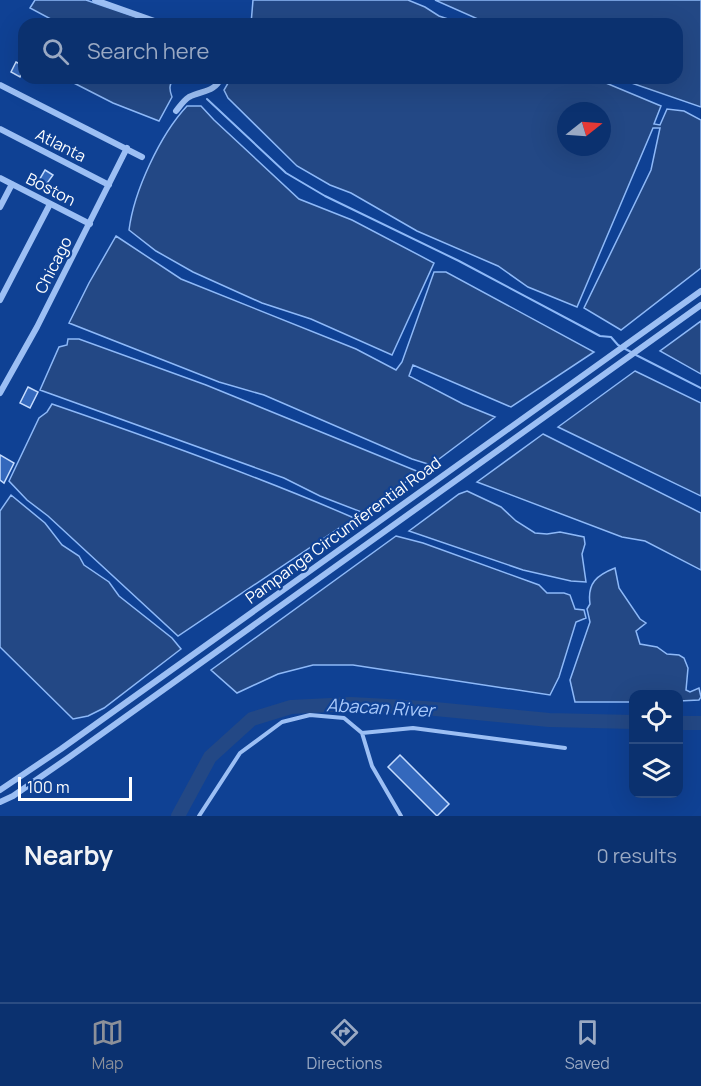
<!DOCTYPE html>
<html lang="en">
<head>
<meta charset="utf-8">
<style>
  body { margin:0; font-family:Manrope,sans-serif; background:#193d77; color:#f1f3f6 }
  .controls { position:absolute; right:18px; bottom:18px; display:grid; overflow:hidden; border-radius:12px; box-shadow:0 6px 24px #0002 }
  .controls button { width:54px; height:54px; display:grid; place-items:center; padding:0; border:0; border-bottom:2px solid #2b4c82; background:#0b316f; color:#f1f3f6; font:30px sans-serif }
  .compass { position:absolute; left:557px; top:102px; width:54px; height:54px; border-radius:50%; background:#0b316f; box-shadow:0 6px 24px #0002; rotate:73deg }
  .scale { position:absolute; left:18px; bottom:15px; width:114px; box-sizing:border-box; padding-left:6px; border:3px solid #fff; border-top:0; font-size:16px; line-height:21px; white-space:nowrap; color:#fff; -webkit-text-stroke:4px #0f4194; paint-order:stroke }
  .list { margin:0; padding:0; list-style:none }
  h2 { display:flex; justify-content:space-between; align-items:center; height:78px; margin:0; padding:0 24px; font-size:26px }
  h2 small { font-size:20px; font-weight:400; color:#9aa9c3 }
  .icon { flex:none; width:33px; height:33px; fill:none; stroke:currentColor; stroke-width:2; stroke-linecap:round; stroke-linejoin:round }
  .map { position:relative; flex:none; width:701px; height:816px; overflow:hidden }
  .search { position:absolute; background:#0b316f; box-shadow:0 6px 24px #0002; left:18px; right:18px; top:18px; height:66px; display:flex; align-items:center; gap:15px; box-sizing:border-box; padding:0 21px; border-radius:18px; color:#9aa9c3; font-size:22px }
  .sheet { height:186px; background:#0b316f }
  nav { display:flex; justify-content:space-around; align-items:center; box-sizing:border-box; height:84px; border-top:2px solid #2b4c82; background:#0b316f; font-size:16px; color:#9aa9c3 }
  nav a { display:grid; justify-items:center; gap:3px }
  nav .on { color:#8c9099 }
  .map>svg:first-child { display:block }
  .water { fill:#234885; stroke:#8eb9f8; stroke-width:1.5; fill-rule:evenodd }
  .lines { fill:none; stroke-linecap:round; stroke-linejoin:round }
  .stream { stroke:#8eb9f8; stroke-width:2 }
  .river { stroke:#234885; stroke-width:14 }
  .building { fill:#3468bc; stroke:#c4dbfe; stroke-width:1.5 }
  .lane { stroke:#9cbff4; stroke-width:4 }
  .street { stroke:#9cbff4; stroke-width:6 }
  .labels { text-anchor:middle; stroke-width:4.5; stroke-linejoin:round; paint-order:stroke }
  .street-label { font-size:16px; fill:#fff; stroke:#0f4194 }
  .water-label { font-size:18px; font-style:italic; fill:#a9c9fb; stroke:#0f4194 }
</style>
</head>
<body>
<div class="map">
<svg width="701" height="816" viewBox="0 0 701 816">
  <rect width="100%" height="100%" fill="#0f4194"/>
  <!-- water -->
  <path class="water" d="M35 0H86L156 24H60L30 8Z
    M253 0H408L425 7 439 16 463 24H251Z
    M435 0H701V107L617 78H677V24H489Z
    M64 78H174C169 85 169 89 172 97L159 121 113 103Z
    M231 78H594L661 106 654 124 660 125 667 109 684 111 701 120V268L621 330 584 308 651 170 660 128H653L577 307 528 287 498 266 417 231 351 193 330 185 297 166 228 98 224 90ZM566 111H602V147H566Z
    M187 106H201L214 120 299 199 352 220 434 263 392 355 311 319 262 303 193 272 156 251 129 230C134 191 160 135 187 106Z
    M116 236 181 279 356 349 396 370 402 362 434 272H446L594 352 511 407 413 365 409 376 463 404 495 417 431 465 412 459 264 395 219 382 69 323 89 283Z
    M701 321V374L660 351Z
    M68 339H79L206 385 419 472 364 513 320 496 284 478 40 390 59 347 67 345Z
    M635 371 701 403V496L558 427Z
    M52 404C154 439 255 475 354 518L178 636 48 516 27 500 9 481 39 418 47 412Z
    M543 434 701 513V570L645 541 622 537 477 482Z
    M467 491 501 507 516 521 535 533 547 534 560 532 584 537 585 544 582 554 586 582 571 581 523 570 409 531 459 494Z
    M11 495 45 523 62 545 79 556 84 565 109 582 119 596 172 638 181 649 104 708 88 716 73 719 0 647V511Z
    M396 536 423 543 539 585 547 593H564L570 595 575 609 584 610 586 618 576 622 559 677 550 695 353 665H313L278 674 237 693 211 670Z
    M615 568 619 588 640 619 646 623 636 631 640 644 657 647 667 654 679 655 684 658 688 668 686 690 690 692 699 688 701 697 699 700 679 701 678 694H634L633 702H575L570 680 590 622 587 609 590 604C587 583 597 575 615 568Z"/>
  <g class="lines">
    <!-- stream -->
    <path class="stream" d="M207 99 286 173 325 196 459 261 600 336 611 337 618 345 631 352
      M636 355 701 388"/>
    <!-- river -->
    <path class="river" d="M678 723H701
      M178 816 210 757 252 719 291 707 351 704 425 708 549 720 634 722"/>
  </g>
  <!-- building -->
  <path class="building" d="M16 62 24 66 20 77 11 72Z
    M45 170 53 175 45 186 38 182Z
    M28 387 38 392 30 408 20 403Z
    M0 455 14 463 4 483 0 480Z
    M400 755 449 804 437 816 388 767Z"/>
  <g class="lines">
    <!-- lane -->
    <path class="lane" d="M362 733 372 766 401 816
      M199 816 240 753 282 722 310 715 344 718 362 733 413 728 565 748"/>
    <!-- street -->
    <path class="street" d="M95 0 163 24
      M0 85 142 157
      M176 111C180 106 184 100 189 97 202 90 214 93 221 78
      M0 129 109 185
      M0 178 90 224
      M0 207 12 184
      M0 300 50 204
      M0 393 37 327 127 148
      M0 790 61 749 701 291
      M0 802 13 796 68 758 701 305"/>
  </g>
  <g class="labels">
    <!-- street labels -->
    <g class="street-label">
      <text transform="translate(61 145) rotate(27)" y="6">Atlanta</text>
      <text transform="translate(51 189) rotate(27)" y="6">Boston</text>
      <text transform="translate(53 265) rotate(-63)" y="6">Chicago</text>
      <text transform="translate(343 530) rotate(-36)" y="6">Pampanga Circumferential Road</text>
    </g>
    <!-- water labels -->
    <g class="water-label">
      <text transform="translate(380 708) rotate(3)" y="6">Abacan River</text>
    </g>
  </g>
</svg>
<div class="controls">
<button><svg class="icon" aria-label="locate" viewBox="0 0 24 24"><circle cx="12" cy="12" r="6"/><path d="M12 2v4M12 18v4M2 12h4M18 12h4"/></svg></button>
<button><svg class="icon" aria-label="layers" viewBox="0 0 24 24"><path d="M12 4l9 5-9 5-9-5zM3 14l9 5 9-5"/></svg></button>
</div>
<svg class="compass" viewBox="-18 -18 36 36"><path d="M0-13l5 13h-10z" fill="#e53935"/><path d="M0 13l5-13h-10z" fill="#9aa9c3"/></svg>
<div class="scale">100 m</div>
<div class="search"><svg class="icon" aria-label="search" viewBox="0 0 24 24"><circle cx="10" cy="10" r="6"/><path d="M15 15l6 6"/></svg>Search here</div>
</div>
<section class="sheet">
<h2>Nearby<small>0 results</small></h2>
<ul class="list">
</ul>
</section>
<nav>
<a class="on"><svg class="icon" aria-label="map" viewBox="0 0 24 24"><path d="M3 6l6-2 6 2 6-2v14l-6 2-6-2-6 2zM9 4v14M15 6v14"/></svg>Map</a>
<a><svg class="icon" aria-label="directions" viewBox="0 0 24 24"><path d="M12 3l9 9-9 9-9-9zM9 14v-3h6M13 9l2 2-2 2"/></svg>Directions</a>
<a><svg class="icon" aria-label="saved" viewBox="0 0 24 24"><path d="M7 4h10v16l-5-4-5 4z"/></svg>Saved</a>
</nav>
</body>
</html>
